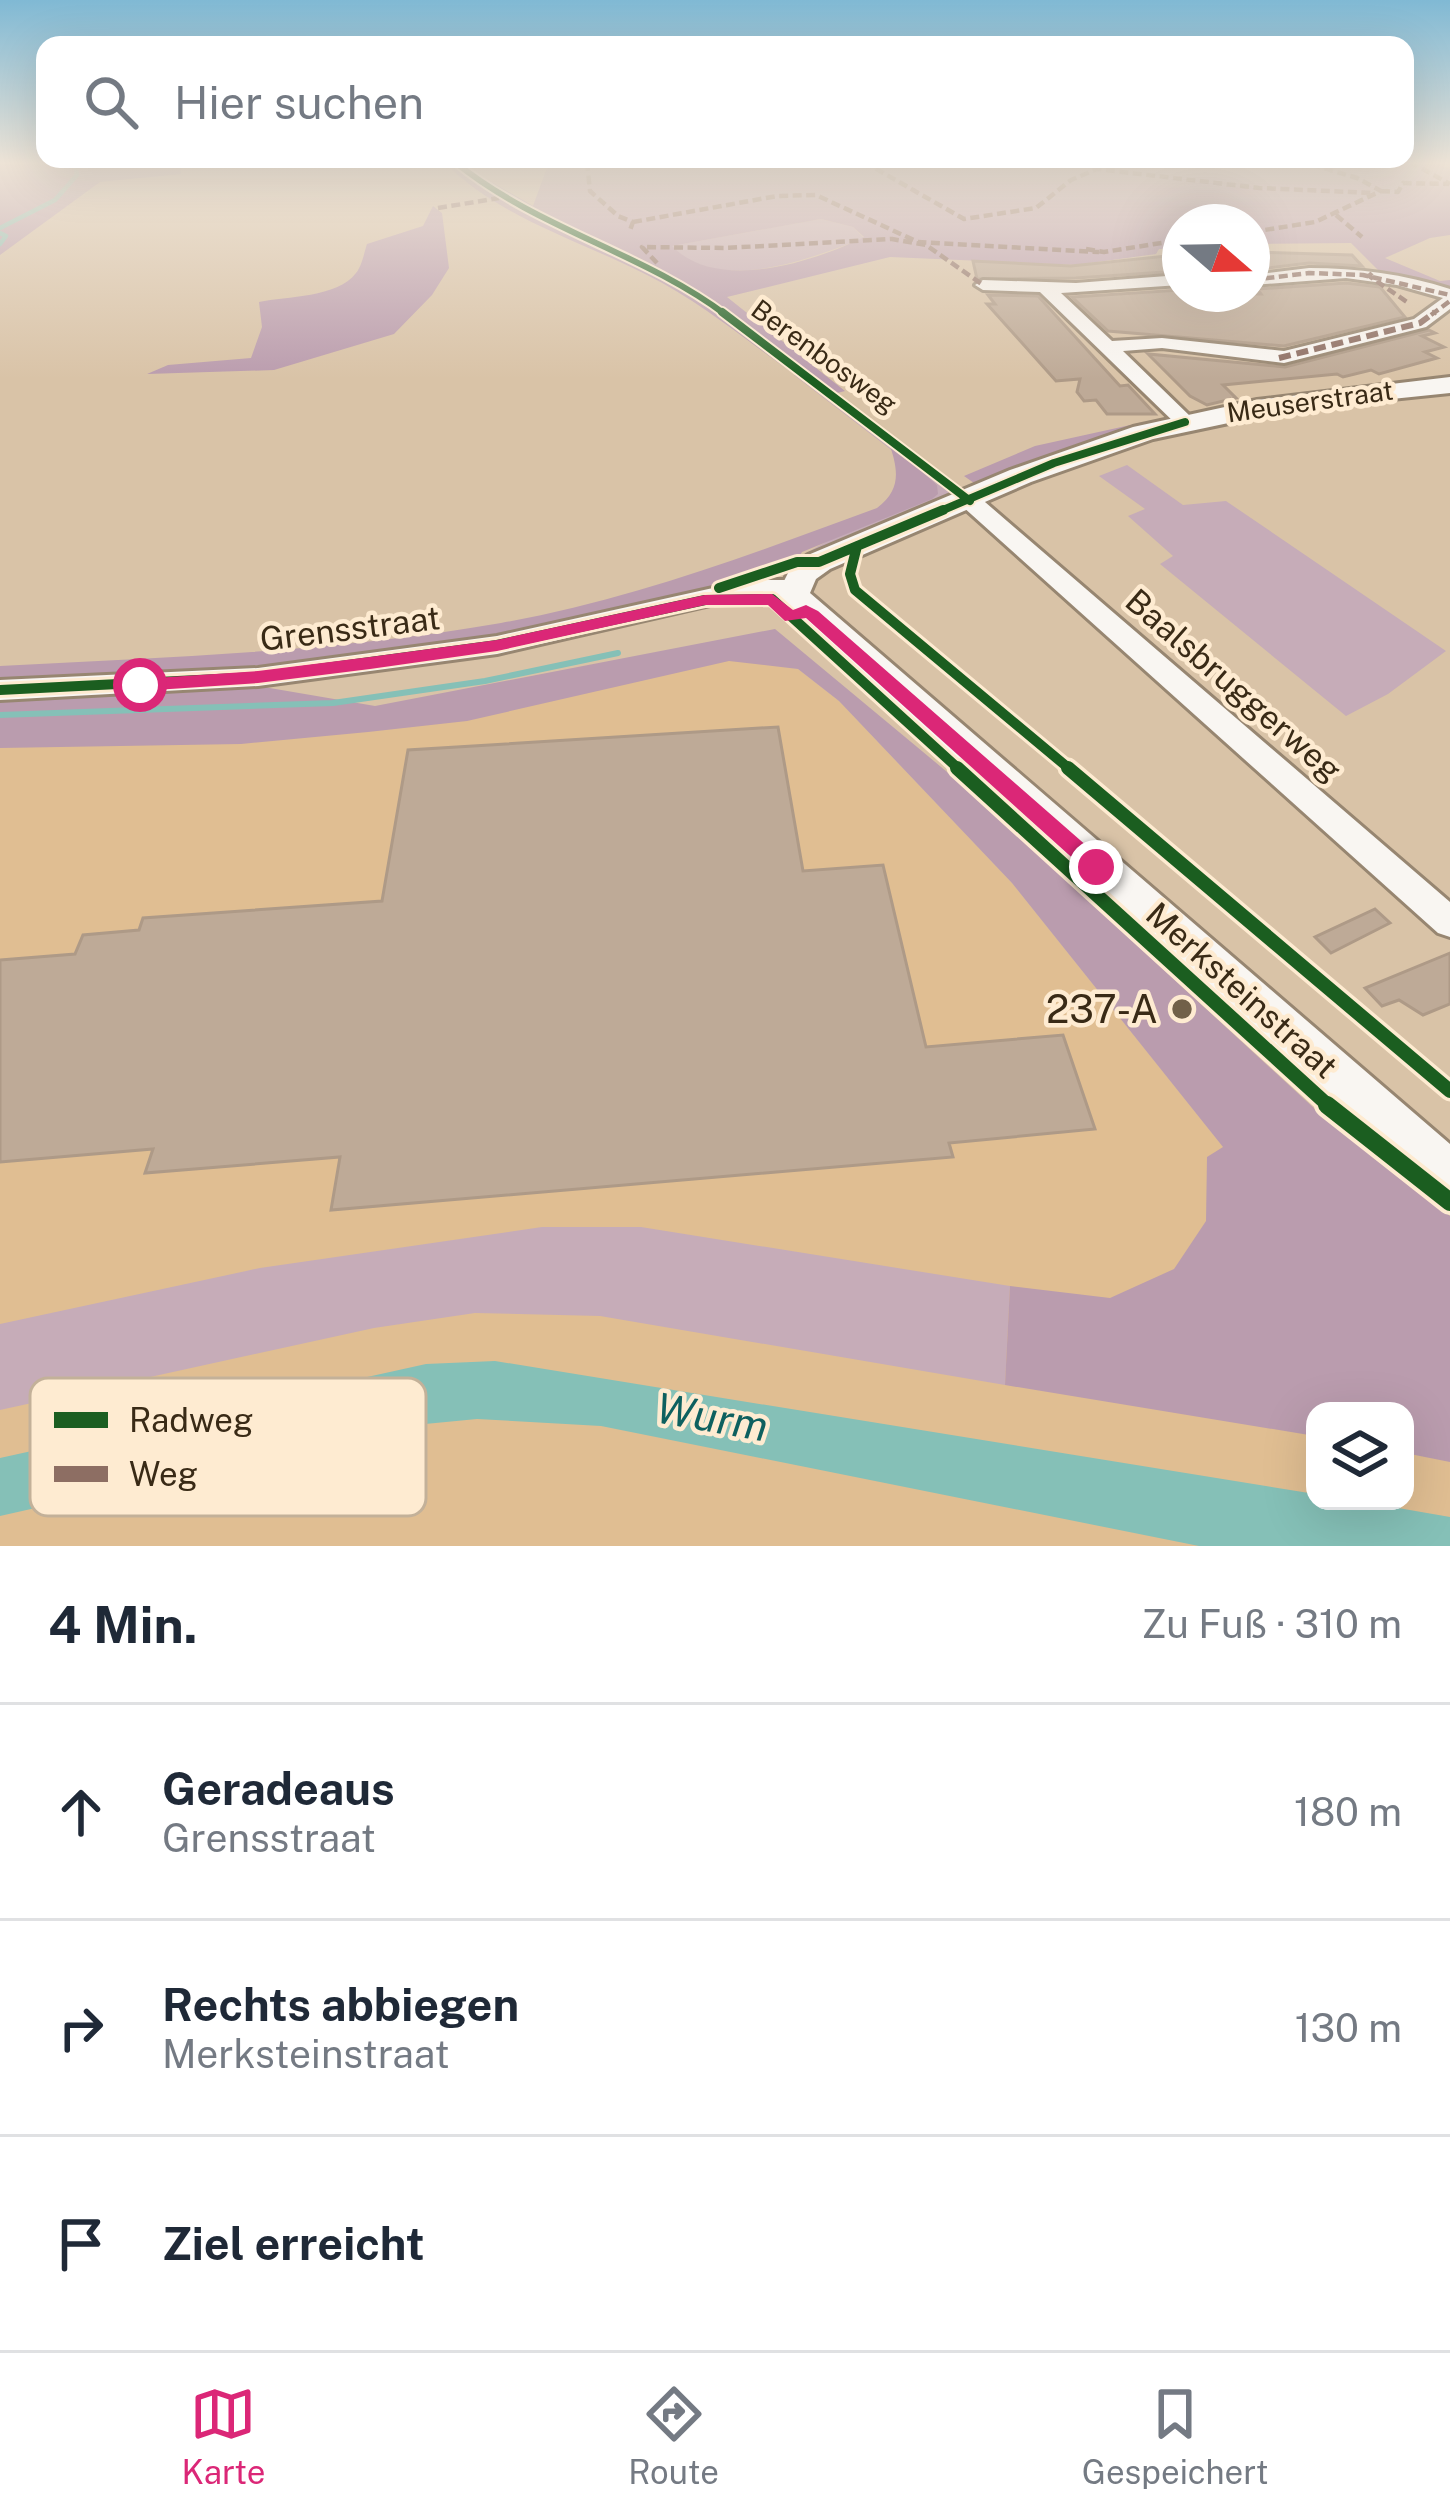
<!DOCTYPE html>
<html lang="de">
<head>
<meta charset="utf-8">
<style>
  body { margin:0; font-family:"Public Sans",sans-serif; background:#f6f6f7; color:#1f2937 }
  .controls { position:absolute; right:36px; bottom:36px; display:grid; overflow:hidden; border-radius:24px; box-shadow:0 12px 48px #0002 }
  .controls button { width:108px; height:108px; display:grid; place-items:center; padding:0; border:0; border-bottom:3px solid #e0e1e3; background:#fff; color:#1f2937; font:60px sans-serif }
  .compass { position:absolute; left:1162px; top:204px; width:108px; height:108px; border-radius:50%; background:#fff; box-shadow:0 12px 48px #0002; rotate:110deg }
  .stop { position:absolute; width:36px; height:36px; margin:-27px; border:9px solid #db2777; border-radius:50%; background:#fff }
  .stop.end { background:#db2777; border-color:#fff; box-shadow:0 3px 12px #0008 }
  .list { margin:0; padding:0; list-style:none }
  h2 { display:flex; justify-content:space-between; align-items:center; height:156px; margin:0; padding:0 48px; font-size:51px }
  h2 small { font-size:39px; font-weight:400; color:#747a83 }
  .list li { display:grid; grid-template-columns:78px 1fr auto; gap:36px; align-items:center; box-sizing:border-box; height:216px; padding:0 48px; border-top:3px solid #e0e1e3 }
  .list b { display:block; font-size:45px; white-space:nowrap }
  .list p { margin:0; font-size:39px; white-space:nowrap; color:#747a83 }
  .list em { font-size:39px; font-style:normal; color:#747a83 }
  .icon { flex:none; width:66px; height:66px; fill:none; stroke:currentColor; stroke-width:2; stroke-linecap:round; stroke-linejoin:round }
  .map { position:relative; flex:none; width:1450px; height:1546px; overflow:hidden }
  .search { position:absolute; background:#fff; box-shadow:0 12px 48px #0002; left:36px; right:36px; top:36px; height:132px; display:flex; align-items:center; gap:30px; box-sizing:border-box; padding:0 42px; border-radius:24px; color:#747a83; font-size:45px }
  .sheet { height:804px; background:#fff }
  nav { display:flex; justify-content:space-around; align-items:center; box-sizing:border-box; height:168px; border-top:3px solid #e0e1e3; background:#fff; font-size:33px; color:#747a83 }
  nav a { display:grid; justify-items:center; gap:6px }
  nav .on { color:#db2777 }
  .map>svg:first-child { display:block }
  .built { fill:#e0be92; fill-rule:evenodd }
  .green { fill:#c6acb8 }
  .forest { fill:#ba9cae; fill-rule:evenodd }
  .water { fill:#85c0b7 }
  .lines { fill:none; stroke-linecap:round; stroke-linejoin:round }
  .stream-far1 { stroke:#85c0b7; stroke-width:4.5 }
  .stream { stroke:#85c0b7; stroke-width:6 }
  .building { fill:#beaa97; stroke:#ae9a87; stroke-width:3 }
  .minor-casing { stroke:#978671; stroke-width:6 }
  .tertiary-casing { stroke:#978671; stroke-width:6 }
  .minor { fill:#f9f6f2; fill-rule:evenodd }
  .tertiary { fill:#f9f6f2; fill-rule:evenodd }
  .quiet-far1 { stroke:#8d6e63; stroke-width:4.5; stroke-dasharray:9 4.5; stroke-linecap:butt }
  .quiet { stroke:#8d6e63; stroke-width:6; stroke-dasharray:12 6; stroke-linecap:butt }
  .cycleway-far4-casing { stroke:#feebd1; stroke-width:10 }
  .cycleway-far3-casing { stroke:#feebd1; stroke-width:12 }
  .cycleway-far2-casing { stroke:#feebd1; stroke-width:16 }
  .cycleway-far1-casing { stroke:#feebd1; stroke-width:21 }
  .cycleway-casing { stroke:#feebd1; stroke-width:26 }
  .cycleway-far4 { stroke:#1b5e20; stroke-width:6 }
  .cycleway-far3 { stroke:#1b5e20; stroke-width:8 }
  .cycleway-far2 { stroke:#1b5e20; stroke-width:10 }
  .cycleway-far1 { stroke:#1b5e20; stroke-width:14 }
  .cycleway { stroke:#1b5e20; stroke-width:18 }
  .route { fill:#db2777 }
  .poi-dot { fill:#716049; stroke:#feebd1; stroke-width:4.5 }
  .labels { text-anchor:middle; stroke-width:9; stroke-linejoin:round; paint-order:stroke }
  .far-street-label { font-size:27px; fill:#392a16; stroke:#feebd1 }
  .street-label { font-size:33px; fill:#392a16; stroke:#feebd1 }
  .near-poi-label { font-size:39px; fill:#392a16; stroke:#feebd1; text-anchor:end }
  .near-water-label { font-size:42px; font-style:italic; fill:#0e605f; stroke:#feebd1 }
  .key { fill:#feebd1; stroke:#c3b199; stroke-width:3 }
  .key-label { font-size:33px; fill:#392a16 }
</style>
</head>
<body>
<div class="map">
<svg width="1450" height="1546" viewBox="0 0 1450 1546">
  <rect width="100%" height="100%" fill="#d9c3a7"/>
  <!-- built -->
  <path class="built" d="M717 657 798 669 839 701 1012 883 1224 1148 1450 1286V1546H0V727L392 722ZM1315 1411H1405V1501H1315Z"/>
  <!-- green -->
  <path class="green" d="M821 219 853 227 864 238C809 259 719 295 671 246Z
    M800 373 900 445 950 489 951 497 797 560C802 552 917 495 937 485L794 375Z
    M1127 465 1183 505 1226 501 1446 651 1388 694 1346 716 1160 564 1173 556 1128 516 1145 509 1099 476Z
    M542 1227H641L1010 1286 1005 1385 600 1316 475 1313 374 1328 0 1410V1324L260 1268Z"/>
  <!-- forest -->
  <path class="forest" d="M0 162H180L181 174 100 182 0 255Z
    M444 162H451C523 223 597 243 678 286 721 309 760 344 800 373L794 374C746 340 699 301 647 275 577 239 501 219 444 162Z
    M457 162 533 206 549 162H1450L1440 165 1450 169V235L1430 238 1385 258 1440 281 1450 280V290L1438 289 1443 284 1435 288 1395 274 1375 272 1378 270 1351 243 1252 244V222H1180V249H1159L1156 254 1075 265 890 257 727 297 845 391 837 393C784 356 734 310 677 281 602 242 521 219 457 162ZM821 219 853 227 864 237C814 262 717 293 672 246Z
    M433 206 442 213 449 268 432 295 394 334 274 370 147 374 168 365 251 358 262 327 259 302C287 296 337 298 356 273 362 266 364 253 367 244L423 226Z
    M1144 422 974 483 964 476 1035 446Z
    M889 443 937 485 938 494 932 499 802 552 797 560C540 652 269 669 0 681V666C167 657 336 652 501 623 631 600 755 553 877 508 902 489 898 469 889 443Z
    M775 629 964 786 1328 1121 1450 1216V1462L1405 1453V1411H1315V1436L1005 1385 1010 1286 1110 1298 1174 1269 1206 1221 1207 1157 1223 1147 1012 883 839 701 798 669 729 661 467 721 368 732 241 744 0 748V702L258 686 375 706Z"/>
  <!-- water -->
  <path class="water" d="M495 1361 1315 1494V1501H1358L1450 1517V1546H1199L601 1426 477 1419 394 1427 0 1516V1458L426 1364Z"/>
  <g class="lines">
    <!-- stream-far1 -->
    <path class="stream-far1" d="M0 228 55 200 77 175 75 162
      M0 233 6 236 0 244"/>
    <!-- stream -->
    <path class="stream" d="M0 715 333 703 485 681 618 653"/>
  </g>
  <!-- building -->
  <path class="building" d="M1252 252 1352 255 1362 266 1309 263 1252 270Z
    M1166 256 1169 261H1180V271L1076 278 977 279 973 261 1071 266Z
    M1346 283 1380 287 1405 317 1284 346 1108 331 1072 297 1180 290V294H1261L1257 289Z
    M988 295 1038 296 1120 386 1128 385 1155 414H1107L1096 400 1084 401 1077 392 1080 379 1056 381 987 304H995Z
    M1429 330 1435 333 1422 336 1444 347 1425 352 1437 358 1379 374 1371 370 1343 377 1337 374 1223 385 1236 398 1207 405 1190 396 1148 354 1285 367Z
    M778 727 803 871 883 865 926 1047 1063 1035 1095 1129 949 1143 953 1157 331 1210 340 1157 145 1173 153 1149 0 1162V960L75 954 83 935 139 930 143 918 382 901 408 750Z
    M1375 909 1390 923 1331 953 1315 937Z
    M1450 953V1004L1423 1015 1399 1000 1382 1006 1365 988Z"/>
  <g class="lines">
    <!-- minor casing -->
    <g class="minor-casing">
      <path id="minor" d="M1309 268C1358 268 1404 274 1450 289V309L1426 327 1284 363 1162 348 1123 351 1192 418 1195 422 1185 428 1178 426 1040 292 983 290 975 285 983 280 1076 283 1180 275V285L1061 293 1112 341 1162 338 1284 351 1414 319 1443 298 1397 285 1346 278 1252 285V275Z
        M970 494 978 496 1450 902V937L1438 933 962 506V496Z
        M749 580H795L807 588 795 596H749L497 654 258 686 0 700V680L258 668 497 636Z"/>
    </g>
    <!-- tertiary casing -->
    <g class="tertiary-casing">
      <path id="tertiary" d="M1450 377V393L1295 409 1153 439 1031 482 830 569 816 579 810 593 1450 1144V1206L1431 1198 794 617 778 593 791 567 808 555 1010 470 1133 427 1257 400Z"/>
    </g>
    <!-- minor -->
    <use href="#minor" class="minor"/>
    <!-- tertiary -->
    <use href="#tertiary" class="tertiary"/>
    <!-- quiet-far1 -->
    <path class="quiet-far1" d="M587 162 590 191 618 216 633 222 629 233
      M864 162 964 219 1036 208 1071 180 1097 169 1259 188 1375 193
      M1410 162 1450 184
      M1381 191 1398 192 1403 183 1449 184
      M438 208 499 198
      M1336 215 1362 237
      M633 222 777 196 816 195 918 242 1099 252
      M1252 232 1315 222 1381 191 1357 178 1303 162
      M1086 249 1104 252 1180 240
      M657 263 642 247 725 248 892 239 926 245 983 285
      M1372 273 1369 276 1407 302
      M1252 280 1309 273 1363 275 1450 295
      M1431 315 1450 301"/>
    <!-- quiet -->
    <path class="quiet" d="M1279 358 1420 323 1435 312"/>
    <!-- cycleway-far4 casing -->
    <g class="cycleway-far4-casing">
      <path id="cycleway-far4" d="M455 162C537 229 642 252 726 315"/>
    </g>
    <!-- cycleway-far3 casing -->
    <g class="cycleway-far3-casing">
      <path id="cycleway-far3" d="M722 312 970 501
        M936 513 1054 463 1185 422"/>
    </g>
    <!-- cycleway-far2 casing -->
    <g class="cycleway-far2-casing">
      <path id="cycleway-far2" d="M857 546 850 574 855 590 1072 771
        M719 588 797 562H819L943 510
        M772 599 961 771
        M0 690 258 677 497 645 705 600 772 599"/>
    </g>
    <!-- cycleway-far1 casing -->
    <g class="cycleway-far1-casing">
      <path id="cycleway-far1" d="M957 768 1331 1108
        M1068 768 1450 1091"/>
    </g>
    <!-- cycleway casing -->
    <g class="cycleway-casing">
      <path id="cycleway" d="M1327 1105 1450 1202"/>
    </g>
    <!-- cycleway-far4 -->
    <use href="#cycleway-far4" class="cycleway-far4"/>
    <!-- cycleway-far3 -->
    <use href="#cycleway-far3" class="cycleway-far3"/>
    <!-- cycleway-far2 -->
    <use href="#cycleway-far2" class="cycleway-far2"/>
    <!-- cycleway-far1 -->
    <use href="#cycleway-far1" class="cycleway-far1"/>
    <!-- cycleway -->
    <use href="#cycleway" class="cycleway"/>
  </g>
  <!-- sky -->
  <linearGradient id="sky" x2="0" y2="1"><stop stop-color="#80b9d4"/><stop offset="0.43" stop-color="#eee4d7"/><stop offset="1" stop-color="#eee4d7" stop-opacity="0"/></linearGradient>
  <rect width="1450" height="379" fill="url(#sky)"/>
  <!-- route -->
  <path class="route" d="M772 594 793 610 806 605 818 611 1104 861V873H1089L806 618 785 621 768 605H705L497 651 370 669 258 683 140 691 131 685 140 679 258 671 370 657 497 640 705 595Z"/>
  <!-- markers -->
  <circle class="poi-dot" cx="1182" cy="1009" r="12"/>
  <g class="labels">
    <!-- far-street labels -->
    <g class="far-street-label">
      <text transform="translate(824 357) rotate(36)" y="9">Berenbosweg</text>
      <text transform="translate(1310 402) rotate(-8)" y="9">Meuserstraat</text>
    </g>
    <!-- street labels -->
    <g class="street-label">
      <text transform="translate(350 628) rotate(-7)" y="12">Grensstraat</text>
      <text transform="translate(1234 685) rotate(41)" y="12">Baalsbruggerweg</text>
      <text transform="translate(1242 990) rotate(42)" y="12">Merksteinstraat</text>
    </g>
    <!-- near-poi labels -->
    <g class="near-poi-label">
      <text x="1158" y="1023">237-A</text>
    </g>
    <!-- near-water labels -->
    <g class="near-water-label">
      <text transform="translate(712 1417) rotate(10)" y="15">Wurm</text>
    </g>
  </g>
  <!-- legend -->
  <rect x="30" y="1378" width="396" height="138" rx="18" class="key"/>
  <rect x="54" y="1412" width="54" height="16" fill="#1b5e20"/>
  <rect x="54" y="1466" width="54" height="16" fill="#8d6e63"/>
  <g class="key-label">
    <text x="129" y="1432">Radweg</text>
    <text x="129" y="1486">Weg</text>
  </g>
</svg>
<div class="controls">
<button><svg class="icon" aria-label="layers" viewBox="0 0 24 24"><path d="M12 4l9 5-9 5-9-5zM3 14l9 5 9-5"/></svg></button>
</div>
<svg class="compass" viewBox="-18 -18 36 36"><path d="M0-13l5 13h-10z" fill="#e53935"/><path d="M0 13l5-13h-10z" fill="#747a83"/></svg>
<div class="stop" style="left:140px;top:685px"></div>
<div class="stop end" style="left:1096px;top:867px"></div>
<div class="search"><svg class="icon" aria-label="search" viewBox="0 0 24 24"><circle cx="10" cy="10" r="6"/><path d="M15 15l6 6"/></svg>Hier suchen</div>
</div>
<section class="sheet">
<h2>4 Min.<small>Zu Fuß · 310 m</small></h2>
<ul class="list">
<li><svg class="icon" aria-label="ahead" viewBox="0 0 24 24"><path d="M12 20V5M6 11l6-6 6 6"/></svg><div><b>Geradeaus</b><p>Grensstraat</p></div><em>180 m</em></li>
<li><svg class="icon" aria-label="right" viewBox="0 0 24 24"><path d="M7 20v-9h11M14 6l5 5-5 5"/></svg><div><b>Rechts abbiegen</b><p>Merksteinstraat</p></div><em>130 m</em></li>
<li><svg class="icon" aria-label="arrive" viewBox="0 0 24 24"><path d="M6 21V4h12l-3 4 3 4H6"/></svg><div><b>Ziel erreicht</b></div></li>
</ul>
</section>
<nav>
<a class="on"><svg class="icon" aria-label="map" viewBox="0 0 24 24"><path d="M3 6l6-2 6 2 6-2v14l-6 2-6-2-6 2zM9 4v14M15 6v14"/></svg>Karte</a>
<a><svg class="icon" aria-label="directions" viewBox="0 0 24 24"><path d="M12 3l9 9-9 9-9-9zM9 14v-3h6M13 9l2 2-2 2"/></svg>Route</a>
<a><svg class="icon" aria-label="saved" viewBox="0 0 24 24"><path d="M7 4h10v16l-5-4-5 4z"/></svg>Gespeichert</a>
</nav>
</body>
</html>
